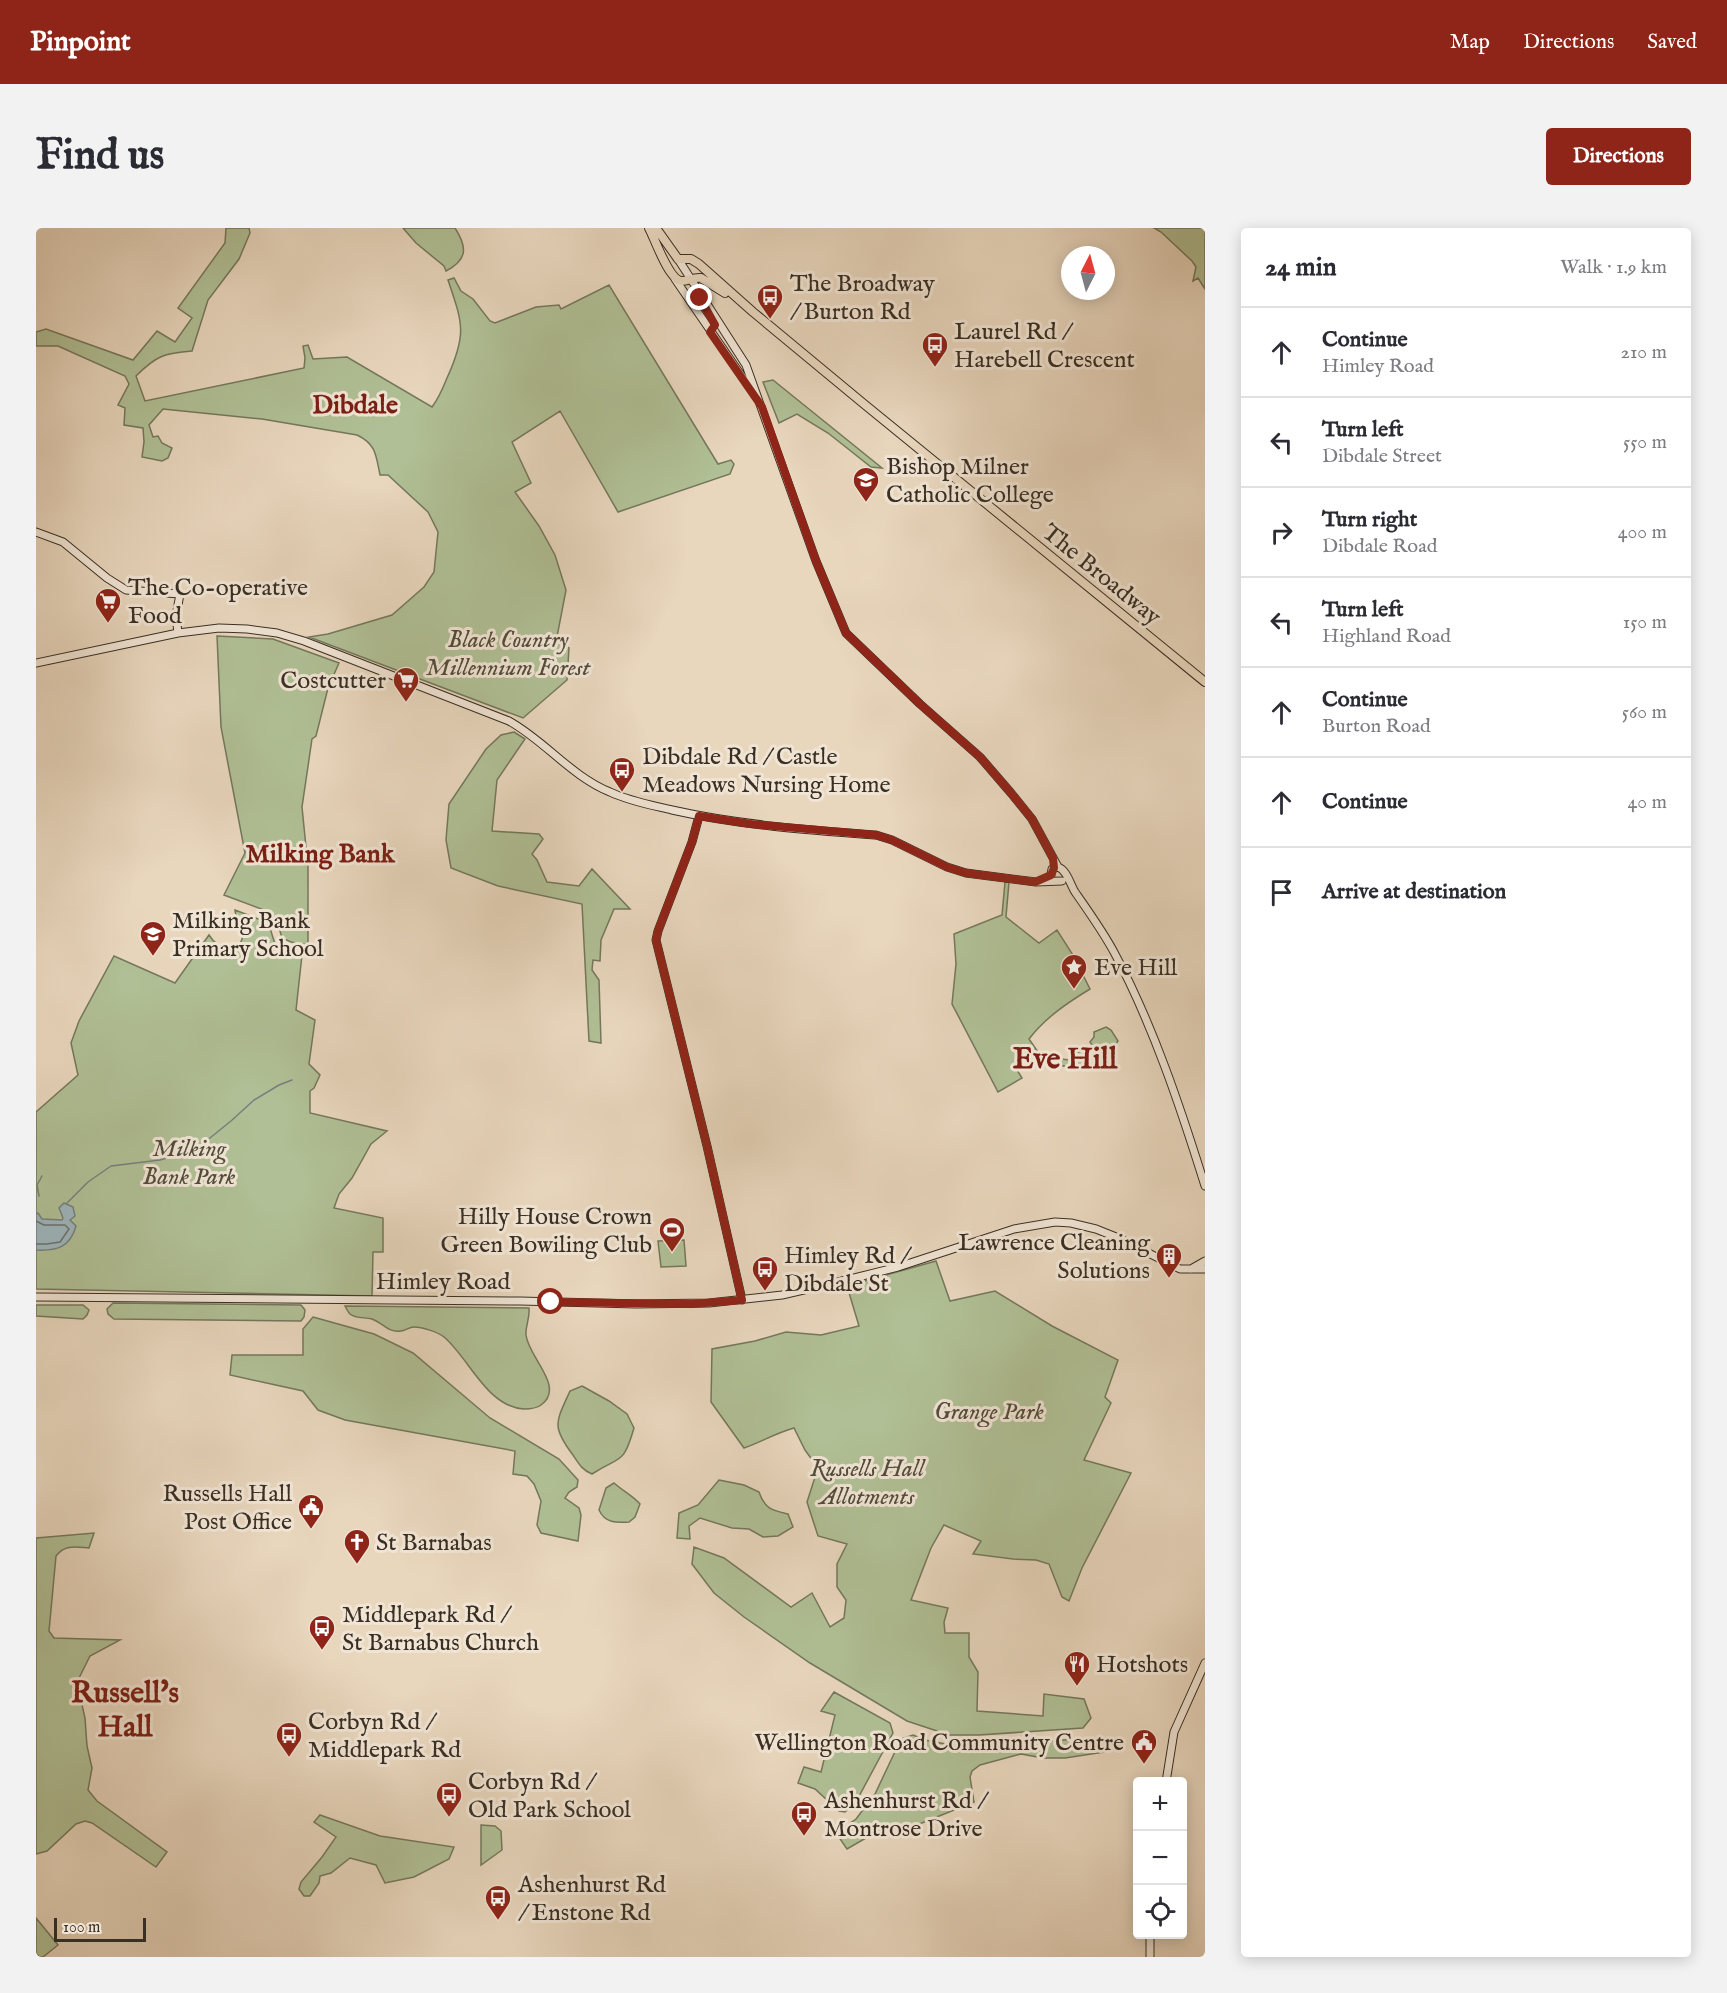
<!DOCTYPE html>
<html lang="en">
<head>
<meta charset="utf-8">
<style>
  body { margin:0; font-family:"IM FELL English",serif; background:#f2f2f3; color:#2b2b33 }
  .controls { position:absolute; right:18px; bottom:18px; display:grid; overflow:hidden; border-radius:6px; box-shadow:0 3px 15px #0003 }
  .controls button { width:54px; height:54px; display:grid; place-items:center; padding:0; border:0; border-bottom:2px solid #e1e1e2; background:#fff; color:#2b2b33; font:30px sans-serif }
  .compass { position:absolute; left:1025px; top:18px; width:54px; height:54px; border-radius:50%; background:#fff; box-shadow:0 3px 15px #0003; rotate:6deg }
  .scale { position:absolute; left:18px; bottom:15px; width:92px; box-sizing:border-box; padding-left:6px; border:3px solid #392f23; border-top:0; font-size:16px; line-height:21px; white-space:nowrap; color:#392f23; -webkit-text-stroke:4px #f0e4d4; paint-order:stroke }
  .stop { position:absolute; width:18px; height:18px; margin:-14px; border:4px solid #8f2418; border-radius:50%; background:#fff }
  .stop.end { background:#8f2418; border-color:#fff; box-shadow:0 2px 6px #0008 }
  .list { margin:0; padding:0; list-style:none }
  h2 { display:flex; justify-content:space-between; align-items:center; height:78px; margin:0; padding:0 24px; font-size:26px }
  h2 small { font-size:20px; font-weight:400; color:#7c7c81 }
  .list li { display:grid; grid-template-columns:39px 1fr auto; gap:18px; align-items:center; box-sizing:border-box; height:90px; padding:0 24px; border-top:2px solid #e1e1e2 }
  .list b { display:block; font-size:22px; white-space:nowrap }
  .list p { margin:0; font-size:20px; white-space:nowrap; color:#7c7c81 }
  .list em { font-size:20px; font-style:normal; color:#7c7c81 }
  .icon { flex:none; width:33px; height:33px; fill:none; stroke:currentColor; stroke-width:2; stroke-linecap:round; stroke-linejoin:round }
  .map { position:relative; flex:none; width:1169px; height:1729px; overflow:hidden; border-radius:6px }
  header { display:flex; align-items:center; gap:36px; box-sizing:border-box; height:84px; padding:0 30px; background:#8f2418; color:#fff }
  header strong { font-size:28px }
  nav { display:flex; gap:33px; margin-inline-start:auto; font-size:21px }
  .intro { display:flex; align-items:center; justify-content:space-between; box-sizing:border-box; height:144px; padding:0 36px }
  h1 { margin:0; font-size:42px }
  .button { padding:15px 27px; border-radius:6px; background:#8f2418; color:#fff; font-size:21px; font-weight:700 }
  main { display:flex; gap:36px; padding:0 36px }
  aside { flex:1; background:#fff; border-radius:6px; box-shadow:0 3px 15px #0003 }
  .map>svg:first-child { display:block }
  .green { fill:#b0bf95; stroke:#74775c; stroke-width:1.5 }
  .water { fill:#9db6bd; stroke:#75807f; stroke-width:1.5 }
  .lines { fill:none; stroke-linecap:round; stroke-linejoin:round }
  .shore { stroke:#6b7270; stroke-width:1.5 }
  .stream { stroke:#75807f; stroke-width:1.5 }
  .secondary-casing { stroke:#392f23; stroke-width:9 }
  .primary-casing { stroke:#392f23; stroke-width:10 }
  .secondary { stroke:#f0e4d4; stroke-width:7 }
  .primary { stroke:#e8d6bd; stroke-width:8 }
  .route { stroke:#8f2418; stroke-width:8 }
  .labels { text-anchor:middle; stroke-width:6; stroke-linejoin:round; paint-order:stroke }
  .poi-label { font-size:24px; fill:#392f23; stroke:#f0e4d4; text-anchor:start }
  .street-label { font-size:24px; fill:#392f23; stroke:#f0e4d4 }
  .park-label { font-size:24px; font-style:italic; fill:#514c3a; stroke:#f0e4d4 }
  .neighbourhood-label { font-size:26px; font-weight:bold; fill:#7a1f14; stroke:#f0e4d4 }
  .district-label { font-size:30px; font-weight:bold; fill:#7a1f14; stroke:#f0e4d4 }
</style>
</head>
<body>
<header>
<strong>Pinpoint</strong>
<nav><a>Map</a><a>Directions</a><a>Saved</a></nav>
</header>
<div class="intro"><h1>Find us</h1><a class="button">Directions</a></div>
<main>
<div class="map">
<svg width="1169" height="1729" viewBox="0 0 1169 1729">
  <rect width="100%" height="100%" fill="#e8d6bd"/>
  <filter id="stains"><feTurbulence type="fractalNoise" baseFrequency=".00333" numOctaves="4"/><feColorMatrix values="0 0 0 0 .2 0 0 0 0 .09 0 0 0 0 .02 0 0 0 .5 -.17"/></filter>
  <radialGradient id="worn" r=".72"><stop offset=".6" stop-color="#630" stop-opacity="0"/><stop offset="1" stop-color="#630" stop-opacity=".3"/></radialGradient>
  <!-- green -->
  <path class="green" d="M190 0H213L214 5 203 31 172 72 156 123C128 125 120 128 100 148L109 173 268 140 269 130 267 118 272 117 277 131 311 129 396 179C403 170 407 160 411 150 431 106 427 96 412 52L418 50 425 63 437 71 454 93 459 95 500 79 523 77 525 81 573 57 682 236 695 232 698 236 694 246 582 284 524 183 476 214 495 255 479 264 503 298 519 327 530 362 520 414 533 420 531 452 487 490 273 409 292 406 356 387 388 359 398 344 402 304 392 284 352 247H344C340 227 340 216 321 207L226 191 127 181 113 197 117 209 122 208 126 215 136 220 132 230 126 233 106 229 108 214 107 200 88 197 89 180 82 177 93 156 89 148 22 118H0V104L10 101 97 132 121 103 139 114 156 90 142 80 189 15Z
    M367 0H419C432 20 431 32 410 43L408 38 380 15Z
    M1118 0H1169V61L1162 50 1157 53 1160 39 1156 33 1125 4Z
    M737 152 846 240 835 239 792 205 761 186 743 195 727 154Z
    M181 408 237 411 303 435 292 460 280 508 276 511 266 579 272 639V717L255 714 246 710 241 693 236 685 188 667 209 625 185 499Z
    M478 504 489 511 461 552 456 603 503 606 507 611 496 626 501 632 511 654 543 658 556 641 594 681H578L565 712 564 733 557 732 556 742 563 752 565 815 553 813 546 676 462 658 415 640 410 612 413 576 450 521 465 507Z
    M969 654H973L970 689 1003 715 1021 702 1037 727 1054 761C1031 775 1009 790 993 811L1002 824 985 835 981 842 986 850 962 864 916 776 920 736 918 706 966 687Z
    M199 682 230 694 234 700 239 716 246 721 266 727 260 782 279 792 273 836 284 847 278 860 274 863V885L351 903 335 916 316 950 303 966 298 980 347 990V1024H337L336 1068 0 1061V884L42 847 35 815 43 793 78 728 139 755 173 707C183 724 206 727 207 705 208 695 199 691 199 682Z
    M1070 799 1075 802 1082 813 1079 817 1068 816 1064 822 1060 824 1054 814 1058 809V804Z
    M1047 821 1053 830 1052 837C1039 839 1029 841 1018 834L1017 830 1033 832V826L1041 825Z
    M648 1012 650 1038 625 1039 622 1013Z
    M900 1033 914 1073 959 1063 1016 1098 1082 1132 1069 1169 1075 1175 1048 1232 1095 1245 1046 1340 1033 1373 1026 1369 1013 1336 1000 1332 977 1331 937 1326 945 1313 908 1297 895 1320 875 1372 912 1380 908 1394 909 1405H933V1429L942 1444 941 1483 1007 1488 1008 1466 1048 1471 1055 1490 1047 1500 943 1507H913L871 1493 774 1435 708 1389 678 1365 656 1336 658 1319 688 1330 755 1379 776 1365 794 1399 808 1390 810 1372 801 1359V1336L811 1316 782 1308 771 1274 782 1240 769 1222 758 1200C740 1205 725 1214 708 1220L675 1174 676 1121 719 1113 750 1104 785 1107 823 1098 811 1058Z
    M77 1075 265 1077 269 1082 268 1089 265 1093 78 1091 72 1086 71 1081Z
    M0 1077H47L53 1082 51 1087 47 1091 0 1088Z
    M309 1078 493 1080C494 1091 489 1099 490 1107 492 1129 530 1159 505 1177 501 1180 493 1181 488 1181 451 1179 433 1130 408 1109 402 1104 386 1099 378 1099 373 1099 369 1103 365 1103 352 1105 347 1095 336 1091 329 1089 320 1091 314 1086 312 1084 310 1080 309 1078Z
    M277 1089 338 1106 377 1125 454 1190 523 1231 542 1252 541 1259 533 1264 529 1270 543 1280 545 1287 542 1313 505 1305 501 1297 505 1273 498 1256 491 1248 477 1246 479 1223 309 1192 282 1182 267 1163 194 1147 196 1127H267V1101Z
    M546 1158 573 1173 591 1186 598 1200C587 1238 585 1227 556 1246 546 1242 543 1236 537 1227 515 1198 520 1194 534 1163Z
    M683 1252 708 1257 723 1264C729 1281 735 1282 752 1286L757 1299 742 1308 727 1309 713 1301 696 1300 664 1290 653 1298 654 1311 641 1310 643 1285 662 1277Z
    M578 1255C587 1263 597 1268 604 1276L599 1289 593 1294C580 1295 569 1295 563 1282L570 1260Z
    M58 1305 53 1320C40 1319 29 1316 20 1328L13 1403 18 1410 84 1412 54 1428 41 1454 49 1490 51 1518 56 1540 52 1562 61 1573 131 1624 120 1639 56 1595 49 1593 40 1596 11 1623 0 1626V1310Z
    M798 1464 854 1495 857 1505 821 1572 809 1584 803 1583 779 1561 762 1555 768 1539 785 1544 799 1487 785 1483Z
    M877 1507 889 1512 925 1519 1057 1510 1065 1515 1069 1524 1029 1530H1007L985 1526 944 1537 936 1543 934 1549 938 1574 876 1599H849L811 1621 800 1605 820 1591 839 1566 865 1511Z
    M284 1587 344 1608 418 1619 413 1631 378 1649 349 1655 340 1637 314 1630 295 1645 284 1648 283 1655 274 1668H268L263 1661 265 1654 286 1629 300 1609 278 1594Z
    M445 1597 459 1598 465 1603 466 1622 445 1637Z
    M0 1690 22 1717 7 1729H3L0 1725Z"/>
  <!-- water -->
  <path class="water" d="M28 975 37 979 39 988 34 992 40 998C34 1020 20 1023 0 1022V986L2 985 6 991 26 992 27 990 23 980Z"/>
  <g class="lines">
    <!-- shore -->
    <path class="shore" d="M0 993 8 997H29L33 1001 24 1014 11 1016H0"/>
    <!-- stream -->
    <path class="stream" d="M3 968 1 957 6 948
      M31 975 52 954 75 938 124 932 159 922 195 893 218 872 243 857 256 852"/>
    <!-- secondary casing -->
    <g class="secondary-casing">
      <path id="secondary" d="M642 31 710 137 780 333 810 405 884 476 944 529 975 565 996 591 1022 639C1031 642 1034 656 1039 664 1053 684 1068 705 1079 726 1117 797 1145 881 1169 958
        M639 51 720 169
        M0 304 27 314 71 350 90 362 144 366 140 388 142 405
        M0 435 142 405 183 400 211 401 241 405 268 413 473 493C509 513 535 548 574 564 593 573 615 577 636 582 703 597 772 602 840 607L856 612 911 639 930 645 1000 654 1026 653
        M663 588 656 614 622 703 620 712 671 918 706 1072
        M1015 647 1016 641 1022 639
        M1155 1041 1169 1033
        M0 1069 484 1073 600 1076 673 1075 746 1067 802 1054 862 1039 978 1001 1019 994 1035 995 1060 1001 1085 1011 1144 1041H1169
        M1130 1554 1138 1504 1169 1435
        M1114 1729V1706"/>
    </g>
    <!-- primary casing -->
    <g class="primary-casing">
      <path id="primary" d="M613 0C619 11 633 53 646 53 652 53 658 49 665 50L689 65
        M620 0 642 31
        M642 31H655L663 36 717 84 828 176 1169 454"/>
    </g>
    <!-- secondary -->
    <use href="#secondary" class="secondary"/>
    <!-- primary -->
    <use href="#primary" class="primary"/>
  </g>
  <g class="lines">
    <!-- route -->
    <path class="route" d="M515 1074 656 1076 706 1072 671 918 620 712 622 703 656 614 663 588 715 596 840 607 856 612 911 639 930 645 999 654 1015 647 1018 640 1017 630 996 591 975 565 944 529 884 476 810 405 780 333 726 179 674 104 679 97 664 70"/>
  </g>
  <!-- icons -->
  <defs>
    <g id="bus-pin" transform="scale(1.35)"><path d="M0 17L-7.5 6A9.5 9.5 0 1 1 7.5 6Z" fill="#8f2418" stroke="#f0e4d4"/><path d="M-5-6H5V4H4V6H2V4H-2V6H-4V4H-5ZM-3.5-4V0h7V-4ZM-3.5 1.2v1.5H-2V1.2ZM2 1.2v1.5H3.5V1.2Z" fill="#fff"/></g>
    <g id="school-pin" transform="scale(1.35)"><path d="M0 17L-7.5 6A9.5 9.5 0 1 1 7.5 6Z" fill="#8f2418" stroke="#f0e4d4"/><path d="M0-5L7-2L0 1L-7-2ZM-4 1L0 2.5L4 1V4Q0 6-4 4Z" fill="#fff"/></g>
    <g id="supermarket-pin" transform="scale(1.35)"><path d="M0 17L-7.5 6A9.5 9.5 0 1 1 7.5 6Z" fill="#8f2418" stroke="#f0e4d4"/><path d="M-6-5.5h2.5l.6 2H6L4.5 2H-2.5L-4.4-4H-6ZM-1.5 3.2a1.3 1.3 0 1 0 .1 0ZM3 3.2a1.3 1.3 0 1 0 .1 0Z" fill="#fff"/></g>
    <g id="sight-pin" transform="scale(1.35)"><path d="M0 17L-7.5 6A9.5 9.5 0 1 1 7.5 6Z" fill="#8f2418" stroke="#f0e4d4"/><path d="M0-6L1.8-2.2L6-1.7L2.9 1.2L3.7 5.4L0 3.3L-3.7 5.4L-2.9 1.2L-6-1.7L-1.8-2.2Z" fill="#fff"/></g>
    <g id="stadium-pin" transform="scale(1.35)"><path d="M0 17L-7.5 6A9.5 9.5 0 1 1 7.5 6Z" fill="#8f2418" stroke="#f0e4d4"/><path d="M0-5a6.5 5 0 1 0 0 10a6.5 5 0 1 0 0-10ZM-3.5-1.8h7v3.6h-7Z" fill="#fff"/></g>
    <g id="building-pin" transform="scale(1.35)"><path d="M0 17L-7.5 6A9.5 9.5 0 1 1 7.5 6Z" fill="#8f2418" stroke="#f0e4d4"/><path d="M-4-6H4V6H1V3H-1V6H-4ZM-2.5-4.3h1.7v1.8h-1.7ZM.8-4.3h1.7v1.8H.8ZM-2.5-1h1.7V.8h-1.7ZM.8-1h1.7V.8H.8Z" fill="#fff"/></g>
    <g id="civic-pin" transform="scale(1.35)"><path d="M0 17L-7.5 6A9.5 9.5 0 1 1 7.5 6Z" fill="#8f2418" stroke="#f0e4d4"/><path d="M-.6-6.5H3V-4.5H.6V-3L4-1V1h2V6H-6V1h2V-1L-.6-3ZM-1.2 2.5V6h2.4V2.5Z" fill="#fff"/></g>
    <g id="church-pin" transform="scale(1.35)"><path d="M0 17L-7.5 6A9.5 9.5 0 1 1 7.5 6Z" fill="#8f2418" stroke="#f0e4d4"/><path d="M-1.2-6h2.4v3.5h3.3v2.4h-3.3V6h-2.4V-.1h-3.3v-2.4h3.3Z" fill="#fff"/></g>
    <g id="restaurant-pin" transform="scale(1.35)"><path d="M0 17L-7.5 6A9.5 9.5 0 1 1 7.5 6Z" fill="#8f2418" stroke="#f0e4d4"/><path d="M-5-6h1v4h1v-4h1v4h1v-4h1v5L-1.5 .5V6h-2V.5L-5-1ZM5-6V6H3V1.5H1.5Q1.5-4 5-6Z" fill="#fff"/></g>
  </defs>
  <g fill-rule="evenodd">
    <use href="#bus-pin" x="734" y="69"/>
    <use href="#bus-pin" x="899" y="117"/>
    <use href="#school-pin" x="830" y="252"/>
    <use href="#supermarket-pin" x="72" y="373"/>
    <use href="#supermarket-pin" x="370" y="452"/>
    <use href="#bus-pin" x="586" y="542"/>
    <use href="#school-pin" x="117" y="706"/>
    <use href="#sight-pin" x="1038" y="739"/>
    <use href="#stadium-pin" x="636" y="1002"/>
    <use href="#building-pin" x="1133" y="1028"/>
    <use href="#bus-pin" x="729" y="1041"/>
    <use href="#civic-pin" x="275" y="1279"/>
    <use href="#church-pin" x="321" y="1314"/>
    <use href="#bus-pin" x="286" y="1400"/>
    <use href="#restaurant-pin" x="1041" y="1436"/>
    <use href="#bus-pin" x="253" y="1507"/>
    <use href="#civic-pin" x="1108" y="1514"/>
    <use href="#bus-pin" x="413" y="1567"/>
    <use href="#bus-pin" x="768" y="1586"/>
    <use href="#bus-pin" x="462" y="1670"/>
  </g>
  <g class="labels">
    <!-- poi labels -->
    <g class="poi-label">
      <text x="754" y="63">The Broadway<tspan x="754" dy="28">/ Burton Rd</tspan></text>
      <text x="918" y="111">Laurel Rd /<tspan x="918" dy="28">Harebell Crescent</tspan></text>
      <text x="850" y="246">Bishop Milner<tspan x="850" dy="28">Catholic College</tspan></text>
      <text x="92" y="367">The Co-operative<tspan x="92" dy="28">Food</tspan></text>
      <text x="350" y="460" text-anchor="end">Costcutter</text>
      <text x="606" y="536">Dibdale Rd / Castle<tspan x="606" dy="28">Meadows Nursing Home</tspan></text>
      <text x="136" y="700">Milking Bank<tspan x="136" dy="28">Primary School</tspan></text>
      <text x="1058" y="747">Eve Hill</text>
      <text x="616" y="996" text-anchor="end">Hilly House Crown<tspan x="616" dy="28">Green Bowiling Club</tspan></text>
      <text x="1114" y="1022" text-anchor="end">Lawrence Cleaning<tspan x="1114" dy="28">Solutions</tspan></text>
      <text x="748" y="1035">Himley Rd /<tspan x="748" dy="28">Dibdale St</tspan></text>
      <text x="256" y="1273" text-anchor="end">Russells Hall<tspan x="256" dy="28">Post Office</tspan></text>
      <text x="340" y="1322">St Barnabas</text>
      <text x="306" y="1394">Middlepark Rd /<tspan x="306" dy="28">St Barnabus Church</tspan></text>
      <text x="1060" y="1444">Hotshots</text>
      <text x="272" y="1501">Corbyn Rd /<tspan x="272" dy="28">Middlepark Rd</tspan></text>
      <text x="1088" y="1522" text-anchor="end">Wellington Road Community Centre</text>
      <text x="432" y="1561">Corbyn Rd /<tspan x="432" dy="28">Old Park School</tspan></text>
      <text x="788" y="1580">Ashenhurst Rd /<tspan x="788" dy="28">Montrose Drive</tspan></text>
      <text x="482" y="1664">Ashenhurst Rd<tspan x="482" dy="28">/ Enstone Rd</tspan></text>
    </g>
    <!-- street labels -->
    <g class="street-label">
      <text transform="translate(1066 346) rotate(39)" y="8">The Broadway</text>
      <text x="407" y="1061">Himley Road</text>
    </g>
    <!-- park labels -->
    <g class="park-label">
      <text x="472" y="419">Black Country<tspan x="472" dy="28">Millennium Forest</tspan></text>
      <text x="153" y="928">Milking<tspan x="153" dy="28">Bank Park</tspan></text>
      <text x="953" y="1191">Grange Park</text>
      <text x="831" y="1248">Russells Hall<tspan x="831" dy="28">Allotments</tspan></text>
    </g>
    <!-- neighbourhood labels -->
    <g class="neighbourhood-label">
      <text x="319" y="185">Dibdale</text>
      <text x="284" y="634">Milking Bank</text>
    </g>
    <!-- district labels -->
    <g class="district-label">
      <text x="1029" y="840">Eve Hill</text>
      <text x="89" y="1474">Russell's<tspan x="89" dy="34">Hall</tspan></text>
    </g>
  </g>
  <rect width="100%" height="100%" filter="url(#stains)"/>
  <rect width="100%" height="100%" fill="url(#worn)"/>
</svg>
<div class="controls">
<button>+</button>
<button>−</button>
<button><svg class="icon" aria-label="locate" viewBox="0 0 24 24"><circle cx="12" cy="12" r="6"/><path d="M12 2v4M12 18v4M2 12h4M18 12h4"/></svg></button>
</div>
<svg class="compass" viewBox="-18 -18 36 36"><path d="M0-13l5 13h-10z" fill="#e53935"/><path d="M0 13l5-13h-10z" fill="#7c7c81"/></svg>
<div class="scale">100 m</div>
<div class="stop" style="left:515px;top:1074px"></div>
<div class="stop end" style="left:664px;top:70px"></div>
</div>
<aside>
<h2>24 min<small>Walk · 1.9 km</small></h2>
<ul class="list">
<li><svg class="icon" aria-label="ahead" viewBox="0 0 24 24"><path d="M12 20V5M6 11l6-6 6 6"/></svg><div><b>Continue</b><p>Himley Road</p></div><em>210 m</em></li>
<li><svg class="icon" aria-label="left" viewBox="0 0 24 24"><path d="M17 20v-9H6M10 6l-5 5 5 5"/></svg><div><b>Turn left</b><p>Dibdale Street</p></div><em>550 m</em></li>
<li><svg class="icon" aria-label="right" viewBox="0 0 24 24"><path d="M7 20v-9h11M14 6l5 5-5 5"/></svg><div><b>Turn right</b><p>Dibdale Road</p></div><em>400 m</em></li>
<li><svg class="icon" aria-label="left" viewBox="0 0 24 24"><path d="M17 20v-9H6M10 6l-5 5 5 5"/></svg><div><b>Turn left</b><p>Highland Road</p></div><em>150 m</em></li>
<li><svg class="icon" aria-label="ahead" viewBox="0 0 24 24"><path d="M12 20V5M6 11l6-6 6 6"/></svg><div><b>Continue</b><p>Burton Road</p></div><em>560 m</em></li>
<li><svg class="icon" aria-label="ahead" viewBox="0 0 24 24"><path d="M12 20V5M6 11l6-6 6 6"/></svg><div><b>Continue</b></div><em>40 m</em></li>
<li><svg class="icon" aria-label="arrive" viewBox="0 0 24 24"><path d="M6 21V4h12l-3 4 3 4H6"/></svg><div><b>Arrive at destination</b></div></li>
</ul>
</aside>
</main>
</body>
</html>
